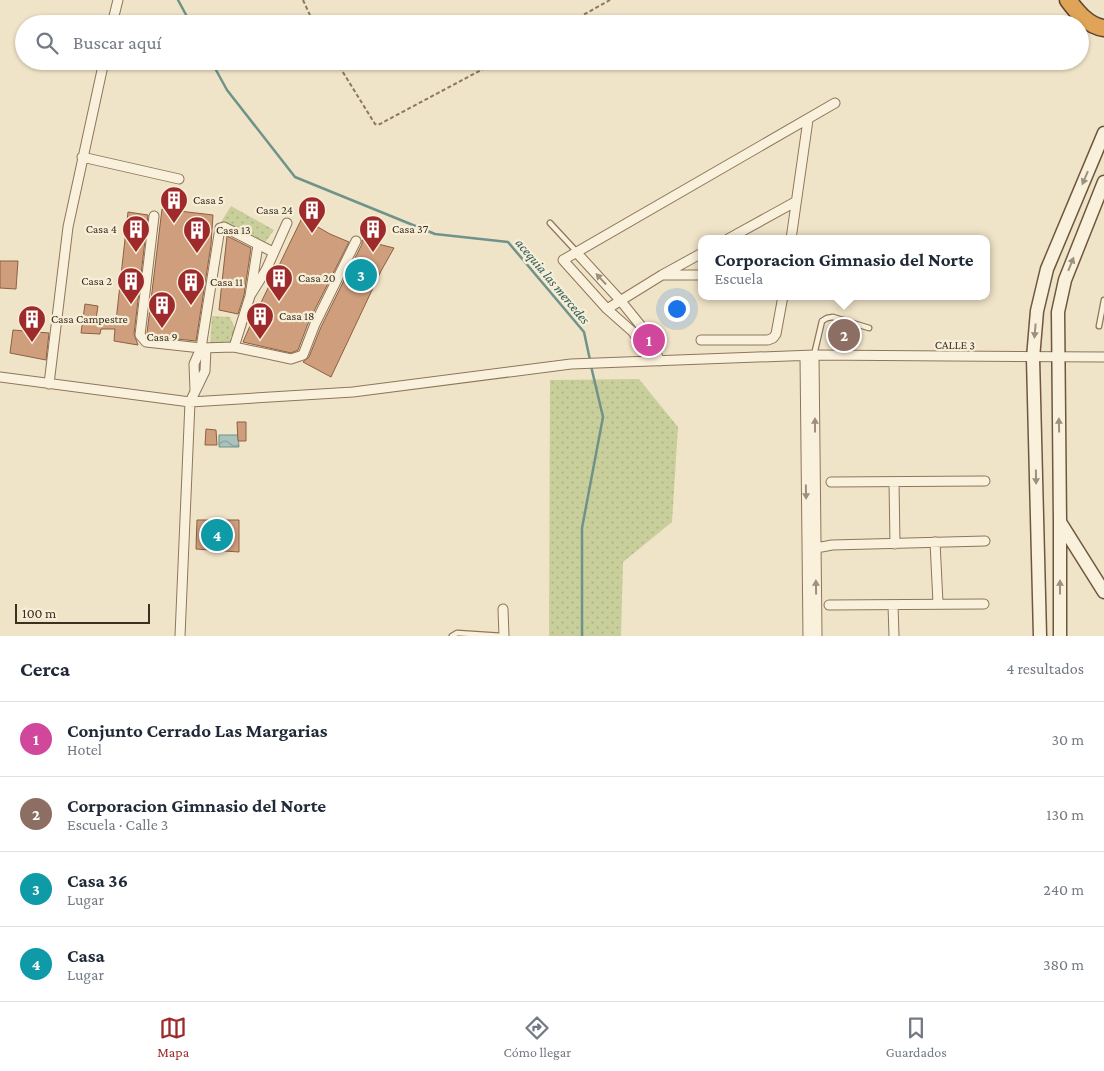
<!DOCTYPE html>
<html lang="es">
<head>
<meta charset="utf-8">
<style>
  body { margin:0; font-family:"Crimson Pro",serif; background:#f6f6f7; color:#1f2937 }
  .scale { position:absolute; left:15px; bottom:12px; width:135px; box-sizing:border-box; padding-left:5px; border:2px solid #3d2e20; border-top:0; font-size:14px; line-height:18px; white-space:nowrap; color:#3d2e20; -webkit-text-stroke:4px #f7eed8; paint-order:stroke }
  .you { position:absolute; left:676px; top:308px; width:18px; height:18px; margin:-12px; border:4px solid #fff; border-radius:50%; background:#1a73e8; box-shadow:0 0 0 8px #1a73e833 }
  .badge { display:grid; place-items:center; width:32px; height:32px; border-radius:50%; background:#9e2a2b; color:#fff; font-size:16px; font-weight:700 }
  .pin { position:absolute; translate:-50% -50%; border:2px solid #fff; box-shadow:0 1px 5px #0006 }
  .popup { position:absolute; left:698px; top:235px; width:292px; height:65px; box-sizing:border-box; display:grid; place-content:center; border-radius:10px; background:#fff; filter:drop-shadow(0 1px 4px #0005); font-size:16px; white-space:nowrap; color:#747a83 }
  .popup b { font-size:19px; color:#1f2937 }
  .popup::after { content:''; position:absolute; left:50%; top:100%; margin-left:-10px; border:10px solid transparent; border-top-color:#fff }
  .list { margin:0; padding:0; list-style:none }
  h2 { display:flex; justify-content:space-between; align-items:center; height:65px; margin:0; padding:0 20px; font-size:21px }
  h2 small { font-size:16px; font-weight:400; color:#747a83 }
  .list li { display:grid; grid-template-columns:32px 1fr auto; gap:15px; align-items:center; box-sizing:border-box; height:75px; padding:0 20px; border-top:1px solid #e0e1e3 }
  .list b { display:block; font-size:19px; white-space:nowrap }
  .list p { margin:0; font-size:16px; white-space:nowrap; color:#747a83 }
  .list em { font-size:16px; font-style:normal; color:#747a83 }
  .icon { flex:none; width:28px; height:28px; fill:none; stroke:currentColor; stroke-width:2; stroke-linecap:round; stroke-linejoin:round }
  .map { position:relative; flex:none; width:1104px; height:636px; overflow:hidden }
  .search { position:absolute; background:#fff; box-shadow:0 1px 4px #0004; left:15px; right:15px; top:15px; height:55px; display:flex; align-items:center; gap:12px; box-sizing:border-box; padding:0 18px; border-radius:28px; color:#747a83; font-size:19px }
  .sheet { height:365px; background:#fff }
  nav { display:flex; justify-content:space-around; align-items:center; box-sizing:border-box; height:70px; border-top:1px solid #e0e1e3; background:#fff; font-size:14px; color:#747a83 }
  nav a { display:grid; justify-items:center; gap:2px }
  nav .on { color:#9e2a2b }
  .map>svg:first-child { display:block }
  .grass { fill:url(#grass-dots) }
  .water { fill:url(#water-waves); stroke:#6f938a }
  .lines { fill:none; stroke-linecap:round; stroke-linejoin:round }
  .stream { stroke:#6f938a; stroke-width:2.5 }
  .building { fill:#cf9f7d; stroke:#8d5f41 }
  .lane-casing { stroke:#8d765c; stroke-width:7 }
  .street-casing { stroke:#8d765c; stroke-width:11 }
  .secondary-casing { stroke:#6f573f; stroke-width:15 }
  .highway-casing { stroke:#5b4430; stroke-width:19 }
  .path { stroke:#8d765c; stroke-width:2; stroke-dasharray:4 2.5; stroke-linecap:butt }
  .lane { stroke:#faf1dc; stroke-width:4.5 }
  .street { stroke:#faf1dc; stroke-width:9 }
  .secondary { stroke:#faf1dc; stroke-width:12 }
  .highway { stroke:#e0a458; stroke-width:16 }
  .oneway { fill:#9c907e }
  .labels { text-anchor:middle; stroke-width:4.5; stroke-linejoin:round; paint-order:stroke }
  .poi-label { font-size:12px; fill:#3d2e20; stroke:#f7eed8; text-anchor:start }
  .street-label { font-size:12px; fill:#3d2e20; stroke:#f7eed8 }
  .water-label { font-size:14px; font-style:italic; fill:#2f5d5a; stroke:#f7eed8 }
</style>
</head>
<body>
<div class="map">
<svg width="1104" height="636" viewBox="0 0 1104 636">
  <defs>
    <pattern id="grass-dots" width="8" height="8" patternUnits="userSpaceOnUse" patternTransform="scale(1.25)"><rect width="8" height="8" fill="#c9cf9b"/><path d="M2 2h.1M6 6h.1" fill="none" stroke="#aeb285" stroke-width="1.8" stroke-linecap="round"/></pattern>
    <pattern id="water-waves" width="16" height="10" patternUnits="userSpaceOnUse" patternTransform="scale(1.25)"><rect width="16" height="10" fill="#a9c4bc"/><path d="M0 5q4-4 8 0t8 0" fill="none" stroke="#8ba098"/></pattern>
  </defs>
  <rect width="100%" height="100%" fill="#f0e4c8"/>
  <!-- grass -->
  <path class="grass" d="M231 206 274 230 261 248 221 222Z
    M212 316 230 317 237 333 230 337 233 344 210 345Z
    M639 379 678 427 672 522 623 562 621 636H549L550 380Z"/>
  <!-- water -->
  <path class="water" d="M219 435H238L239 447H219Z"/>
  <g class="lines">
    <!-- stream -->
    <path class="stream" d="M178 0 191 24
      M211 61 227 90 295 177 435 234 508 242 584 332 590 360
      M582 636V528L603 417 591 366"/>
  </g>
  <!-- building -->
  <path class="building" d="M162 209 213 215 211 245 196 341 149 336 147 333Z
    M128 212 148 215 134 334 138 345 114 341 115 329H101L100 334 81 333 85 304 98 306 96 319 116 321Z
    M302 218 330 234 349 242 309 321 298 350 291 353 243 342 253 319Z
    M227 236 251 248 244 295 238 314 219 310Z
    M362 240 394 248 381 271 331 377 303 362 309 357 321 327 362 244Z
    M0 261H18L16 289 0 288Z
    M13 330 49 333 46 360 10 353Z
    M237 422H246V441H238Z
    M206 429 216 430 217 445H205Z
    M197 520H239V552L196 549Z"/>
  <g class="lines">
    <!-- lane casing -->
    <g class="lane-casing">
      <path id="lane" d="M550 223 576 251
        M1099 326 1104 300
        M814 355 822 321 827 318 833 317 869 328
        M842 356 843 320
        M452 636 457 633 503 636"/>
    </g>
    <!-- street casing -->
    <g class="street-casing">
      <path id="street" d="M112 24 118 0
        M82 157 179 179
        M154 216 140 335 146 342 201 348 234 347 291 359 303 355 315 324 356 241
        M728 239 795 202
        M791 239 808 120
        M576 252 620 300 645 331 660 361
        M665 275H702
        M251 294 266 270 287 223
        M607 309 662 275 702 253
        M701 340H768L773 338 776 334 783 296
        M234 347 250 296 258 245
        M814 355 817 636
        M805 356 808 636
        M652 361 633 332 607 309 563 260 835 103
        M0 377 190 402 353 392 571 364 814 355 1104 357
        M49 384 68 227 104 61
        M195 391 194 364 201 348 220 228 224 227 273 252
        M831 482 985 481
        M894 482 895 544
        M935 542 938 603
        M811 549 832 545 985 541
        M829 605 984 604
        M893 605 894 636
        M503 609 504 636
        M180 636 190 402 205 371 206 348"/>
    </g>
    <!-- secondary casing -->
    <g class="secondary-casing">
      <path id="secondary" d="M1060 522 1104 592
        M1040 636 1033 358 1037 311 1047 269 1104 133
        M1060 636V522L1058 312 1065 280 1104 182"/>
    </g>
    <!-- highway casing -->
    <g class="highway-casing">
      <path id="highway" d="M1068 0C1077 12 1088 26 1104 28"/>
    </g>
    <!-- path -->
    <path class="path" d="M303 0 314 24
      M567 24 610 0
      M336 61 375 124 378 125 498 61"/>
    <!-- lane -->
    <use href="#lane" class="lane"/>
    <!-- street -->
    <use href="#street" class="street"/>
    <!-- secondary -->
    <use href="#secondary" class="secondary"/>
    <!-- highway -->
    <use href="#highway" class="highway"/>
  </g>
  <!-- one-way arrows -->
  <defs><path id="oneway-solid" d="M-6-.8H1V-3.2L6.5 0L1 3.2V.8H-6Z" transform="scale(1.25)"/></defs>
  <g class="oneway">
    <use href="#oneway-solid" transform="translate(1085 178) rotate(113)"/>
    <use href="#oneway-solid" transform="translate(1071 264) rotate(-68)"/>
    <use href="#oneway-solid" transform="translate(601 279) rotate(-133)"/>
    <use href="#oneway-solid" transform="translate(1035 331) rotate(95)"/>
    <use href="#oneway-solid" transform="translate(815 425) rotate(-90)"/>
    <use href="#oneway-solid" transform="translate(1059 425) rotate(-91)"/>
    <use href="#oneway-solid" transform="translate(1036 477) rotate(89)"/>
    <use href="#oneway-solid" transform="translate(806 492) rotate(89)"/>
    <use href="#oneway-solid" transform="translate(816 587) rotate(-91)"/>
    <use href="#oneway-solid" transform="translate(1060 587) rotate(-90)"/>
  </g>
  <!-- icons -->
  <defs>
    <g id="building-pin" transform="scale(1.4375)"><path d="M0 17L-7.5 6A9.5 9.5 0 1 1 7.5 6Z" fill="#9e2a2b" stroke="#f7eed8"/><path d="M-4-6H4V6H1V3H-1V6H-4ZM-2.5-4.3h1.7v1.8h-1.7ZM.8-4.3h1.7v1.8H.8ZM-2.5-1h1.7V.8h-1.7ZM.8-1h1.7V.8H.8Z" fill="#fff"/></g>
  </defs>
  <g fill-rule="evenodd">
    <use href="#building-pin" x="174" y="200"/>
    <use href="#building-pin" x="312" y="210"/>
    <use href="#building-pin" x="136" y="229"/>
    <use href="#building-pin" x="373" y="229"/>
    <use href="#building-pin" x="197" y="230"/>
    <use href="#building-pin" x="279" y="278"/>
    <use href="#building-pin" x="131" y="281"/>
    <use href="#building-pin" x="191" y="282"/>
    <use href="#building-pin" x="162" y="305"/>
    <use href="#building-pin" x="260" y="316"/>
    <use href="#building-pin" x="32" y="319"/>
  </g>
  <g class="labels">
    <!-- poi labels -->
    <g class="poi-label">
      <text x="193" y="204">Casa 5</text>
      <text x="293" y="214" text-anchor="end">Casa 24</text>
      <text x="117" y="233" text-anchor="end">Casa 4</text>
      <text x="392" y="233">Casa 37</text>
      <text x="216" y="234">Casa 13</text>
      <text x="298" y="282">Casa 20</text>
      <text x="112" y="285" text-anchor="end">Casa 2</text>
      <text x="210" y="286">Casa 11</text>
      <text x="279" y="320">Casa 18</text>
      <text x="51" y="323">Casa Campestre</text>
      <text x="162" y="341" text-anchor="middle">Casa 9</text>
    </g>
    <!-- street labels -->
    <g class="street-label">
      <text transform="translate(955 345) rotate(1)" y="4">CALLE 3</text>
    </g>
    <!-- water labels -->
    <g class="water-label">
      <text transform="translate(553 281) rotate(50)" y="5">acequia las mercedes</text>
    </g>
  </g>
</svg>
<div class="scale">100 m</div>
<div class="you"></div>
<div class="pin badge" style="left:649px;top:340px;background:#d1479c">1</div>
<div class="pin badge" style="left:844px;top:335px;background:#8d6e63">2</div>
<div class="popup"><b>Corporacion Gimnasio del Norte</b>Escuela</div>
<div class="pin badge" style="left:361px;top:275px;background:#0f9aa8">3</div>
<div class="pin badge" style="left:217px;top:535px;background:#0f9aa8">4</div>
<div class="search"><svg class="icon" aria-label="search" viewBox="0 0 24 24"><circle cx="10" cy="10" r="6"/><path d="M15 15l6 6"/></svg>Buscar aquí</div>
</div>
<section class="sheet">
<h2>Cerca<small>4 resultados</small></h2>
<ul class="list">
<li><span class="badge" style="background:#d1479c">1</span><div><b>Conjunto Cerrado Las Margarias</b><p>Hotel</p></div><em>30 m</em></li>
<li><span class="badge" style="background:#8d6e63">2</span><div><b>Corporacion Gimnasio del Norte</b><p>Escuela · Calle 3</p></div><em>130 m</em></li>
<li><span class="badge" style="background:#0f9aa8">3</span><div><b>Casa 36</b><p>Lugar</p></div><em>240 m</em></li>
<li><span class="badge" style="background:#0f9aa8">4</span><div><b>Casa</b><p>Lugar</p></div><em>380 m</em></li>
</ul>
</section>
<nav>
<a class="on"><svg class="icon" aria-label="map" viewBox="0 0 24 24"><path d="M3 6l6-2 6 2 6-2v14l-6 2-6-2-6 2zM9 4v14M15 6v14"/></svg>Mapa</a>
<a><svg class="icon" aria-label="directions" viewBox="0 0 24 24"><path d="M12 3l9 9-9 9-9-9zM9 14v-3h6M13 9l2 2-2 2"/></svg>Cómo llegar</a>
<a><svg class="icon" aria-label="saved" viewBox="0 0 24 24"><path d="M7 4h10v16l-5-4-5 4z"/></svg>Guardados</a>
</nav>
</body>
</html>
